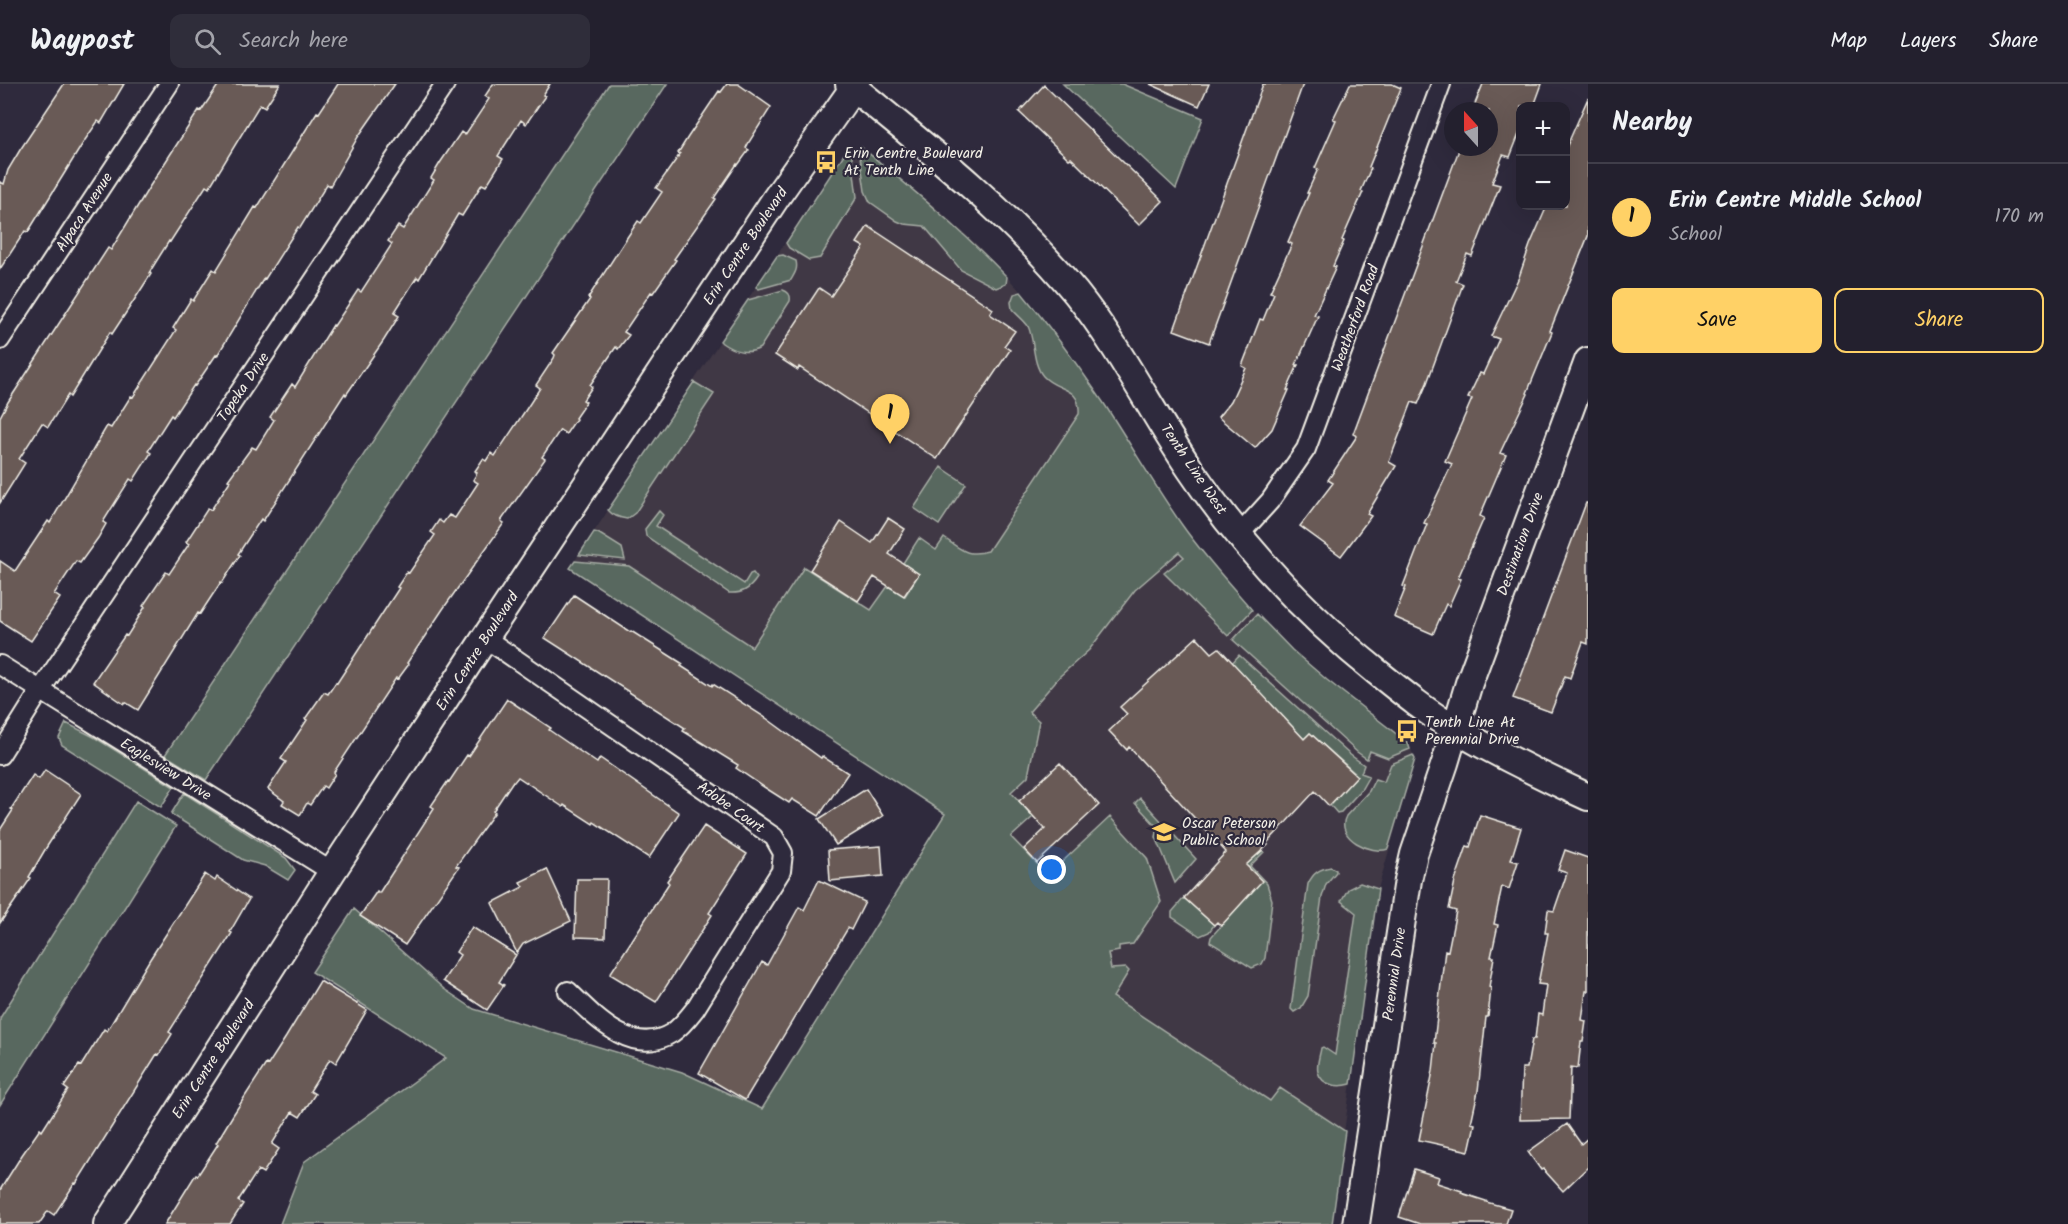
<!DOCTYPE html>
<html lang="en">
<head>
<meta charset="utf-8">
<style>
  body { margin:0; font-family:Kalam,sans-serif; background:#2f2d3a; color:#f1f3f6 }
  .controls { position:absolute; right:18px; top:18px; display:grid; overflow:hidden; border-radius:12px; box-shadow:0 6px 24px #0002 }
  .controls button { width:54px; height:54px; display:grid; place-items:center; padding:0; border:0; border-bottom:2px solid #403e4a; background:#23202e; color:#f1f3f6; font:30px sans-serif }
  .compass { position:absolute; left:1444px; top:18px; width:54px; height:54px; border-radius:50%; background:#23202e; box-shadow:0 6px 24px #0002; rotate:339deg }
  .you { position:absolute; left:1052px; top:786px; width:21px; height:21px; margin:-15px; border:4px solid #fff; border-radius:50%; background:#1a73e8; box-shadow:0 0 0 9px #1a73e833 }
  .badge { display:grid; place-items:center; width:39px; height:39px; border-radius:50%; background:#ffd166; color:#111; font-size:20px; font-weight:700 }
  .pin { position:absolute; translate:-50% -50px; filter:drop-shadow(0 2px 3px #0008) }
  .pin::after { content:''; position:absolute; top:32px; width:21px; height:18px; background:inherit; clip-path:polygon(0 0,100% 0,50% 100%) }
  .list { margin:0; padding:0; list-style:none }
  h2 { display:flex; justify-content:space-between; align-items:center; height:78px; margin:0; padding:0 24px; font-size:26px }
  h2 small { font-size:20px; font-weight:400; color:#a3a3aa }
  .list li { display:grid; grid-template-columns:39px 1fr auto; gap:18px; align-items:center; box-sizing:border-box; height:108px; padding:0 24px; border-top:2px solid #403e4a }
  .list b { display:block; font-size:22px; white-space:nowrap }
  .list p { margin:0; font-size:20px; white-space:nowrap; color:#a3a3aa }
  .list em { font-size:20px; font-style:normal; color:#a3a3aa }
  .actions { display:flex; gap:12px; padding:18px 24px }
  .actions a { flex:1; padding:14px 0; border:2px solid #ffd166; border-radius:12px; text-align:center; font-size:21px; color:#ffd166 }
  .actions .main { background:#ffd166; color:#111 }
  .icon { flex:none; width:33px; height:33px; fill:none; stroke:currentColor; stroke-width:2; stroke-linecap:round; stroke-linejoin:round }
  .map { position:relative; flex:none; width:1588px; height:1140px; overflow:hidden }
  header { display:flex; align-items:center; gap:36px; box-sizing:border-box; height:84px; padding:0 30px; background:#23202e; border-bottom:2px solid #403e4a }
  header strong { font-size:28px }
  nav { display:flex; gap:33px; margin-inline-start:auto; font-size:21px }
  .search { width:420px; height:54px; background:#2f2d3a; display:flex; align-items:center; gap:15px; box-sizing:border-box; padding:0 21px; border-radius:12px; color:#a3a3aa; font-size:22px }
  main { display:flex }
  aside { flex:1; background:#23202e }
  .map>svg:first-child { display:block }
  .built { fill:#403845 }
  .green { fill:#58685f; stroke:#a6aca4; stroke-width:1.5 }
  .building { fill:#695a57; stroke:#f4f1e8; stroke-width:1.5 }
  .lines { fill:none; stroke-linecap:round; stroke-linejoin:round }
  .street-casing { stroke:#f4f1e8; stroke-width:22 }
  .secondary-casing { stroke:#f4f1e8; stroke-width:30 }
  .street { stroke:#2f2a3d; stroke-width:18 }
  .secondary { stroke:#2f2a3d; stroke-width:26 }
  .labels { text-anchor:middle; stroke-width:4.5; stroke-linejoin:round; paint-order:stroke }
  .poi-label { font-size:15px; fill:#f4f1e8; stroke:#2f2a3d; text-anchor:start }
  .street-label { font-size:15px; fill:#f4f1e8; stroke:#2f2a3d }
</style>
</head>
<body>
<header>
<strong>Waypost</strong>
<div class="search"><svg class="icon" aria-label="search" viewBox="0 0 24 24"><circle cx="10" cy="10" r="6"/><path d="M15 15l6 6"/></svg>Search here</div>
<nav><a>Map</a><a>Layers</a><a>Share</a></nav>
</header>
<main>
<div class="map">
<svg width="1588" height="1140" viewBox="0 0 1588 1140">
  <rect width="100%" height="100%" fill="#2f2a3d"/>
  <filter id="ink" filterUnits="userSpaceOnUse"><feTurbulence type="fractalNoise" baseFrequency=".0167" numOctaves="2"/><feDisplacementMap in="SourceGraphic" scale="12" xChannelSelector="R" yChannelSelector="G"/><feConvolveMatrix kernelMatrix="1 2 1 2 8 2 1 2 1" color-interpolation-filters="sRGB"/></filter>
  <g filter="url(#ink)">
    <!-- built -->
    <path class="built" d="M861 63 935 123 977 161 1023 210 1053 247 1103 319 1154 401 1184 444 1220 490 1252 526 1292 566 1327 596 1408 659 1415 675 1378 805 1340 1077 906 792 945 730 570 484 848 64Z"/>
    <!-- green -->
    <path class="green" d="M609 0H667L206 696 165 671Z
      M1063 0H1122L1203 34 1176 105Z
      M861 63C912 105 962 146 1007 193L1006 200 996 204 961 186 924 142 904 140 897 137 870 118 865 107 860 72Z
      M848 64 851 66 857 113 820 174 809 176 789 164 786 159Z
      M783 171 796 177C798 185 795 189 791 196L759 205 756 203 777 172Z
      M783 206C789 208 791 211 790 217L760 264C748 271 733 267 722 259L720 257 748 216Z
      M1021 208C1050 243 1077 280 1103 318 1130 359 1154 401 1182 441 1203 471 1228 498 1252 526L1228 552 1164 489 1184 473 1179 468 1135 506 1089 566 1060 592 1029 628 1039 637 1028 692 1011 708 1033 733 1011 753 1048 791 1110 733 1147 774 1161 818 1133 860 1119 862V867L1108 869 1111 885 1126 884 1129 887 1113 913 1270 1017 1280 1004 1345 1047 1332 1140H280L304 1078 446 974 312 888 354 825 444 905 474 925 682 988 762 1025 945 730 570 484 575 477 629 482 752 563 804 483 871 526 888 502 905 512 919 490 903 479 919 454 936 466 944 454C962 466 967 473 988 467L1079 330C1081 301 1057 308 1043 292 1032 279 1035 257 1028 242 1024 236 1017 231 1012 225L1011 218 1014 210Z
      M694 298 714 310 635 429 627 435C619 434 613 432 608 426Z
      M941 383 966 400 939 441 914 424Z
      M659 427 663 431 656 442 744 500 750 490 753 489 757 494C750 505 742 510 729 509L646 452 645 445Z
      M594 448 598 449 622 464 625 476 579 471Z
      M1257 530 1292 566 1327 596 1408 659 1410 665 1388 674 1370 667 1367 675 1357 668 1233 556Z
      M1239 571 1349 670 1364 681 1361 689 1369 692 1361 706 1341 728 1337 729 1330 721 1357 691 1310 649 1304 655 1232 579Z
      M66 639 94 653 174 703 161 723 62 661 59 654Z
      M1413 671 1415 675 1388 765C1372 771 1334 754 1346 732L1369 707 1375 695 1384 698 1391 680Z
      M184 709 286 774 295 786 288 796 265 782 243 776 171 730Z
      M1140 714 1196 775 1175 799 1156 753 1158 744 1135 719Z
      M136 717 176 742 0 1021V934Z
      M1262 767 1264 768 1250 782 1267 800 1272 816 1265 874 1262 880 1252 884 1210 858 1211 853 1261 797 1246 781Z
      M1331 783 1336 786V788L1326 800 1322 813 1308 912 1301 924 1294 928 1291 925 1308 800C1313 789 1319 785 1331 783Z
      M1360 799 1378 805 1351 1000C1340 1003 1322 1003 1318 988 1316 981 1320 971 1321 964L1323 963 1335 971 1356 829 1341 817 1348 805Z
      M1184 814 1214 841 1209 848 1200 852 1172 833V828Z"/>
    <!-- building -->
    <path class="building" d="M64 0H124L101 39 98 37 85 56 28 148 25 147 0 185V98L4 100 8 86 20 66Z
      M219 0H280L265 23 260 20 209 104 206 102 170 158 169 157 149 189 151 190 133 218 112 250 110 248 70 313 68 311 48 343 42 339 19 375 25 379 0 419V333L8 318 108 164 111 166 148 105 199 26 201 27Z
      M338 0H395L358 53 330 102 327 100 300 144 298 143 265 195 264 194 217 272 216 271 195 302 194 301 173 333 171 331 148 367 151 369 133 397 130 395 103 438 106 440 98 454 80 479 76 477 54 510 60 514 31 557 0 537V477L15 487 48 437 50 439 107 342 111 344 131 312 133 313 176 246 173 244 191 215 193 217 213 185 216 187 255 123 257 124 317 28 319 29Z
      M493 0H550L543 11 545 12 526 40 521 36 498 72 503 75 486 102 482 100 462 132 458 130 419 195 417 193 394 229 399 232 384 256 346 311 345 309 263 437 261 435 238 470 240 471 222 499 221 498 200 530 198 529 138 626 125 618 124 620 93 598 125 551 127 552 145 523 143 522 166 488 169 490 189 460 186 458 208 424 211 426 230 397 228 396 252 363 256 365 274 336 270 333 292 300 295 303 333 241 334 242 358 206 361 208 392 160 388 157 398 142 403 145 434 96 431 94 440 79 461 48 465 51 489 15 485 12Z
      M727 0H738L771 23 749 58 746 64 749 66 738 81 737 80 714 114 716 115 674 175 676 176 653 209 651 208 624 248 629 251 618 265 616 263 590 301 592 303 583 316 586 318 575 334 576 335 566 350 560 346 542 373 545 375 501 437 504 439 443 525 407 579 409 580 398 595 396 594 334 688 335 690 326 704 323 702 310 721 307 719 300 731 282 720 284 717 268 705 286 678 281 675 307 636 305 635 324 608 328 610 336 598 337 599 399 504 397 503 407 488 409 489 435 451 431 448 439 436 443 439 449 431 455 434 478 399 473 396 477 389 475 387 483 375 486 377 491 369 495 372 525 327 540 304 536 301 554 274 555 271 553 269 590 215 588 214 628 152 638 137 641 139 662 108 656 104 680 70 678 69 688 53 719 7 721 8Z
      M1150 0H1209L1199 22Z
      M1263 0H1303L1209 259 1174 246Z
      M1350 0H1392L1401 4 1369 83 1371 84 1361 107 1363 108 1342 156 1344 157 1333 182 1336 183 1314 231 1318 232 1296 281H1298L1287 306H1289L1272 345 1255 364 1218 333 1231 317 1246 284 1242 282 1260 235 1263 236 1274 209 1270 208 1292 160 1288 158 1309 109H1307L1318 85 1315 84 1336 36 1333 35Z
      M1483 0H1542L1534 22H1521V45L1510 73 1503 71 1492 99 1500 101 1472 172 1467 170 1456 197 1463 200 1427 299 1418 320 1412 318 1389 378 1396 382 1367 430 1371 432 1341 472 1300 442 1333 399 1328 396 1357 352 1353 350 1460 63H1489V27H1472Z
      M1044 1 1163 117 1139 141 1071 74 1069 75 1019 28Z
      M1588 14V152L1550 247 1552 248 1527 309 1528 310 1500 369 1506 371 1480 432 1484 434 1458 494 1461 495 1449 522 1446 520 1433 550 1394 533 1406 503 1403 502 1427 440 1424 439 1452 380 1445 377 1472 315 1468 314 1480 289 1483 290 1499 255 1491 252 1519 193 1530 161 1547 122H1566V64Z
      M868 142 993 225 990 230 1015 247 1004 262 1010 266 937 375 799 283 798 286 775 271 819 204 831 212 864 163 857 159Z
      M1586 419H1588V560L1583 558 1570 594 1565 592 1551 628 1513 614Z
      M888 434 905 445 889 470 919 490 904 512 874 493 858 517 810 486 841 438 872 459Z
      M574 511 630 548 631 547 683 580 681 582 712 602 713 600 766 634 821 674 822 672 848 689 819 732 792 715 789 719 764 703 736 684 738 681 683 647 685 644 545 554Z
      M1197 553 1212 569 1219 564 1304 655 1310 649 1357 692 1329 722 1315 707 1266 760 1268 761 1246 781 1262 797 1221 842 1217 838 1214 841 1184 814 1226 768 1129 663 1127 666 1109 647 1127 630 1120 623Z
      M507 615 551 644 549 646 597 679 600 674 679 729 649 774 594 738 593 740 564 721 563 723 518 693 514 698 513 697 493 727 495 728 456 782 459 783 405 861 360 832 377 807 379 809 434 724 431 722 448 697 449 698 467 671 469 672Z
      M1060 679 1099 721 1037 779 1024 765 1045 745 1019 717Z
      M45 686 81 710 46 764 29 793 31 794 0 839V746L13 726 11 725 33 691 39 695Z
      M866 705 883 732 836 761 819 735Z
      M1480 731 1521 744 1511 776 1518 778 1509 805 1502 802 1494 840 1498 841 1491 873H1494L1489 903 1491 904 1488 933H1486L1478 1007 1471 1039 1475 1040 1469 1067 1419 1056 1433 987 1436 959H1434L1445 866 1448 867 1456 827 1449 825 1455 797 1467 762 1470 763Z
      M704 742 747 770 709 829 712 831 656 918 610 890 669 799 667 797Z
      M881 762 883 792 830 797 828 766Z
      M1565 766 1588 774V907H1586L1582 936 1586 937 1583 958H1581L1578 984 1571 983 1569 1035 1520 1036 1522 984H1527L1532 955H1535L1538 930 1542 931 1546 901 1538 900 1548 849H1545L1548 826 1554 827 1567 789 1558 786Z
      M547 785 571 837 523 860 517 869 492 819 523 803 520 798Z
      M205 790 215 797 217 793 249 815 230 848 232 849 169 948 172 950 159 971 157 970 76 1100 75 1099 54 1131 48 1127 39 1140H0V1106L22 1071 40 1045 42 1047 68 1006 64 1003 79 981 81 982 104 945 107 947 150 875Z
      M577 795H607L605 854 575 853Z
      M819 796 865 818 851 846 848 844 745 1016 699 989 762 878 767 881 799 823 804 826Z
      M472 843 516 871 499 898 504 901 487 926 443 897 460 871 456 868Z
      M320 897 367 926 336 979 330 975 310 1007 315 1010 300 1033 292 1028 272 1060 279 1065 263 1089 258 1086 238 1117 243 1120 230 1140H165L196 1090 198 1091 218 1060 216 1059 233 1031 266 980 268 981 286 953Z
      M1567 1040 1581 1060 1588 1054V1083L1563 1107 1543 1085 1541 1086 1528 1068Z
      M1414 1085 1439 1093 1437 1099 1462 1107 1461 1109 1486 1117V1118L1511 1125 1506 1140H1420L1399 1133Z"/>
    <g class="lines">
      <!-- street casing -->
      <g class="street-casing">
        <path id="street" d="M0 256 169 0
          M1239 451 1270 417 1306 365 1441 0
          M485 554 774 753 783 769 781 787 695 925C688 934 681 943 672 949 632 974 595 933 568 907
          M0 581 332 788
          M0 671 40 607 445 0"/>
      </g>
      <!-- secondary casing -->
      <g class="secondary-casing">
        <path id="secondary" d="M849 0C929 65 1010 129 1076 209 1120 264 1151 327 1190 385 1242 462 1305 530 1377 588 1403 609 1429 630 1458 647 1500 671 1544 693 1588 713
          M107 1140 332 788 485 554 776 114 856 0
          M1356 1140 1408 796 1414 770 1445 679 1469 599 1588 277"/>
      </g>
      <!-- street -->
      <use href="#street" class="street"/>
      <!-- secondary -->
      <use href="#secondary" class="secondary"/>
    </g>
  </g>
  <!-- icons -->
  <defs>
    <g id="bus-bare" transform="scale(1.8)"><path d="M-5-6H5V4H4V6H2V4H-2V6H-4V4H-5ZM-3.5-4V0h7V-4ZM-3.5 1.2v1.5H-2V1.2ZM2 1.2v1.5H3.5V1.2Z" fill="#ffd166" stroke="#2f2a3d" stroke-width="2.5" paint-order="stroke"/></g>
    <g id="school-bare" transform="scale(1.8)"><path d="M0-5L7-2L0 1L-7-2ZM-4 1L0 2.5L4 1V4Q0 6-4 4Z" fill="#ffd166" stroke="#2f2a3d" stroke-width="2.5" paint-order="stroke"/></g>
  </defs>
  <g fill-rule="evenodd">
    <use href="#bus-bare" x="826" y="78"/>
    <use href="#bus-bare" x="1407" y="647"/>
    <use href="#school-bare" x="1164" y="748"/>
  </g>
  <g class="labels">
    <!-- poi labels -->
    <g class="poi-label">
      <text x="844" y="74">Erin Centre Boulevard<tspan x="844" dy="17">At Tenth Line</tspan></text>
      <text x="1425" y="643">Tenth Line At<tspan x="1425" dy="17">Perennial Drive</tspan></text>
      <text x="1182" y="744">Oscar Peterson<tspan x="1182" dy="17">Public School</tspan></text>
    </g>
    <!-- street labels -->
    <g class="street-label">
      <text transform="translate(84 128) rotate(-57)" y="5">Alpaca Avenue</text>
      <text transform="translate(745 162) rotate(-56)" y="5">Erin Centre Boulevard</text>
      <text transform="translate(1355 234) rotate(-70)" y="5">Weatherford Road</text>
      <text transform="translate(243 303) rotate(-56)" y="5">Topeka Drive</text>
      <text transform="translate(1194 385) rotate(56)" y="5">Tenth Line West</text>
      <text transform="translate(1520 460) rotate(-70)" y="5">Destination Drive</text>
      <text transform="translate(477 567) rotate(-57)" y="5">Erin Centre Boulevard</text>
      <text transform="translate(166 685) rotate(32)" y="5">Eaglesview Drive</text>
      <text transform="translate(731 723) rotate(35)" y="5">Adobe Court</text>
      <text transform="translate(1394 890) rotate(-82)" y="5">Perennial Drive</text>
      <text transform="translate(213 975) rotate(-57)" y="5">Erin Centre Boulevard</text>
    </g>
  </g>
</svg>
<div class="controls">
<button>+</button>
<button>−</button>
</div>
<svg class="compass" viewBox="-18 -18 36 36"><path d="M0-13l5 13h-10z" fill="#e53935"/><path d="M0 13l5-13h-10z" fill="#a3a3aa"/></svg>
<div class="you"></div>
<div class="pin badge" style="left:890px;top:360px">1</div>
</div>
<aside>
<h2>Nearby<small></small></h2>
<ul class="list">
<li><span class="badge">1</span><div><b>Erin Centre Middle School</b><p>School</p></div><em>170 m</em></li>
</ul>
<div class="actions"><a class="main">Save</a><a>Share</a></div>
</aside>
</main>
</body>
</html>
